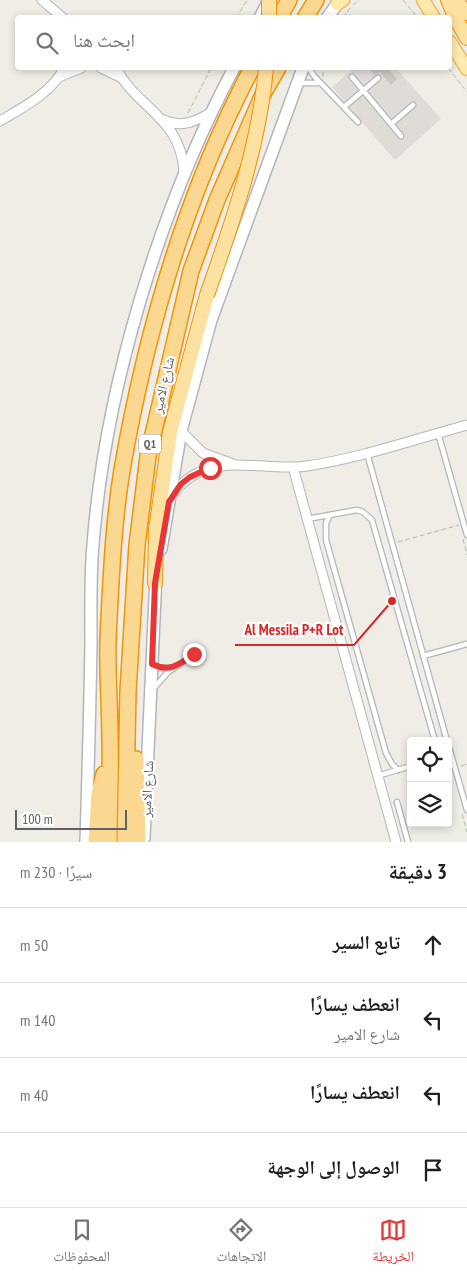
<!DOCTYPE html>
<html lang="ar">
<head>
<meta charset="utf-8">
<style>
  body { margin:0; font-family:"PT Sans Narrow","Noto Naskh Arabic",sans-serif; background:#f2f2f2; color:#202124; direction:rtl }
  .controls { position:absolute; right:15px; bottom:15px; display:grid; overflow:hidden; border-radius:5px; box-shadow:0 2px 8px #0003 }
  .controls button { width:45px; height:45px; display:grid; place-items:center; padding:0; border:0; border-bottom:1px solid #e0e0e0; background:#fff; color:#202124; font:25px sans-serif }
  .scale { position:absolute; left:15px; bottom:12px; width:112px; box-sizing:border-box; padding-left:5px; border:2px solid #5e6266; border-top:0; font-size:14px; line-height:18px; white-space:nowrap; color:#5e6266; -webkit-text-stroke:4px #fff; paint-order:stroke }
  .stop { position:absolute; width:15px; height:15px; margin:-11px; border:4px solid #e63636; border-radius:50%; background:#fff }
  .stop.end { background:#e63636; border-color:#fff; box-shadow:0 1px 5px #0008 }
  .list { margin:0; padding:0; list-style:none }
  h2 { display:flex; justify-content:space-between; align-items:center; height:65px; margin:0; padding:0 20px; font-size:21px }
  h2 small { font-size:16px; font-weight:400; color:#757577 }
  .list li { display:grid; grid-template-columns:32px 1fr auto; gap:15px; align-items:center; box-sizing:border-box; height:75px; padding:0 20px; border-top:1px solid #e0e0e0 }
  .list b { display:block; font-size:19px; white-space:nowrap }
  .list p { margin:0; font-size:16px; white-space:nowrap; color:#757577 }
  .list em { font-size:16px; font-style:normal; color:#757577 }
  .icon { flex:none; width:28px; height:28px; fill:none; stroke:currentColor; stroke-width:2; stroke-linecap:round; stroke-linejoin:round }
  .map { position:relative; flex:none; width:467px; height:842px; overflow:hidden; direction:ltr }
  .search { position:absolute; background:#fff; box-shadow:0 2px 8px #0003; left:15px; right:15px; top:15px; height:55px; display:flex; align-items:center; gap:12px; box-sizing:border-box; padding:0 18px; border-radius:5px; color:#757577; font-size:19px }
  .sheet { height:365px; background:#fff }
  nav { display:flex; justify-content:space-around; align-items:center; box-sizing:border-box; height:70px; border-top:1px solid #e0e0e0; background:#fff; font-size:14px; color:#757577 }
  nav a { display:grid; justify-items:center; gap:2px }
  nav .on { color:#e63636 }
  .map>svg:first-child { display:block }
  .industrial { fill:#dfdcd8 }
  .building { fill:#ccc7c3; stroke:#d4cec5 }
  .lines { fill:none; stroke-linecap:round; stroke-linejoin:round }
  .service-casing { stroke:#b3b7ba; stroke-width:7 }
  .minor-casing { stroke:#b3b7ba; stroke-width:11 }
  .secondary-casing { stroke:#b2b6ba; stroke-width:14 }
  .primary-casing { stroke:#efbb60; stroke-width:15 }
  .trunk-casing { stroke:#f19405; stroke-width:16 }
  .motorway-casing { stroke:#f19405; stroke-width:18 }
  .path { stroke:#9dc7a6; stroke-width:1; stroke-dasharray:5 2.5; stroke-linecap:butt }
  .service { stroke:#fff; stroke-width:4.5 }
  .minor { stroke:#fff; stroke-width:9 }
  .secondary { stroke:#fff; stroke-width:11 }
  .primary { stroke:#fdeaad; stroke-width:12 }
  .trunk { stroke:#fce1a0; stroke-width:14 }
  .motorway { stroke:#fbd892; stroke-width:15 }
  .trunk-bridge-casing { stroke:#f19405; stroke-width:16; stroke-linecap:butt }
  .trunk-bridge { stroke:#fce1a0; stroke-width:14 }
  .route { stroke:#e63636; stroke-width:6 }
  .labels { text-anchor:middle; stroke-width:4.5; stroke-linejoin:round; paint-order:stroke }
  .shield { fill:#fff; stroke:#8e9194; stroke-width:1 }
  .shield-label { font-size:12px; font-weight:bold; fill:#5e6266 }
  .street-label { font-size:14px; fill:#5e6266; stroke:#fff }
  .leader { fill:none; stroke:#d62828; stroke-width:2 }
  .callout-dot { fill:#d62828; stroke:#fff; stroke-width:2 }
  .callout-label { font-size:15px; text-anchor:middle; font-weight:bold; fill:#d62828; stroke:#fff; stroke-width:4.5; stroke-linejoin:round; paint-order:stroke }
</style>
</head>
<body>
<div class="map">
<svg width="467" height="842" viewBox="0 0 467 842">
  <rect width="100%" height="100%" fill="#f0ede6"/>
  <!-- industrial -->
  <path class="industrial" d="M354 68H396L441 119 395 160 332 87Z"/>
  <!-- building -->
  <path class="building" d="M368 68H387L397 79 391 85 380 72 375 75Z"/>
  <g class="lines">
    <!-- service casing -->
    <g class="service-casing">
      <path id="service" d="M309 68 314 76 358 122
        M352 77 401 136
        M300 83H321
        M344 107 378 78
        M391 124 413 105
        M438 433 467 535
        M367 453 447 741
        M330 515 326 523V540L386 753 392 764 398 770
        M307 519 357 510 363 512 372 520 435 741
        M423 656 467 644
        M154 665 160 668H172
        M154 688 168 672 195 654
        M448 744 467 810
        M377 776 411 766
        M397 802 408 842"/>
    </g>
    <!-- minor casing -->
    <g class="minor-casing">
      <path id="minor" d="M42 0 63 18
        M101 68 122 78
        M116 68C137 109 181 117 184 172
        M59 77 81 68
        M164 120C180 128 195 122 210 113
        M0 121C22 108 53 92 64 68
        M181 431 203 453 233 464
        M293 467 396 842
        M170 499C179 484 191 474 208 469 239 459 275 471 307 466 361 458 415 439 467 425"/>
    </g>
    <!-- secondary casing -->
    <g class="secondary-casing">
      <path id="secondary" d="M260 18 269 0
        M327 18 340 0
        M161 549 181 431 211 320 303 68
        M144 838 156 575
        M86 842C88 775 90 708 91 642 91 610 90 577 93 545 105 388 160 207 234 68"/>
    </g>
    <!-- primary casing -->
    <g class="primary-casing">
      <path id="primary" d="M423 0 434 18
        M337 4 343 0
        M450 42 467 69"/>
    </g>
    <!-- trunk casing -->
    <g class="trunk-casing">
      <path id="trunk" d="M448 0 457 21 467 38
        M455 0 467 13
        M155 583 156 530 170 432 207 295"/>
    </g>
    <!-- motorway casing -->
    <g class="motorway-casing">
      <path id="motorway" d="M279 18 289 0
        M305 18 316 0
        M136 759 138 842
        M96 842 99 794 104 774
        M109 842C109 809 111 775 110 742 110 707 107 672 108 638 111 582 113 525 122 470 146 331 186 193 252 68
        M125 842 128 691 137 545 148 456 191 271 217 200 264 92 278 68"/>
    </g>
    <!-- path -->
    <path class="path" d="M403 0 418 18
      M353 5 359 0
      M236 18 247 0
      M343 18 350 8
      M448 68 467 92
      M323 77V68
      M188 113 211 68
      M463 539 467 555
      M398 542 459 525
      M461 766 467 764
      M462 814 467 832"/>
    <!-- service -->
    <use href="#service" class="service"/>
    <!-- minor -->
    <use href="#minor" class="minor"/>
    <!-- secondary -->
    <use href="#secondary" class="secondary"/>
    <!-- primary -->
    <use href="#primary" class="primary"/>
    <!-- trunk -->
    <use href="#trunk" class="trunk"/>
    <!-- motorway -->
    <use href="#motorway" class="motorway"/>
    <!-- trunk-bridge casing -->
    <g class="trunk-bridge-casing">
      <path id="trunk-bridge" d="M269 0V18
        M207 295C233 221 259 146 266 68"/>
    </g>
    <!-- trunk-bridge -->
    <use href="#trunk-bridge" class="trunk-bridge"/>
  </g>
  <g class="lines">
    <!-- route -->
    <path class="route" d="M194 654C180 664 170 673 152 664L155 583 169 502 181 484 190 477 210 468"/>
  </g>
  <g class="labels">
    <!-- shield labels -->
    <rect class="shield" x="139" y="434.5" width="22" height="19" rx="4"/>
    <g class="shield-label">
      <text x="150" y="448">Q1</text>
    </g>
    <!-- street labels -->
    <g class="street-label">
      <text transform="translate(163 385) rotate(-77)" y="5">شارع الامير</text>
      <text transform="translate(147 789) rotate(-87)" y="5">شارع الامير</text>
    </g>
  </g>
  <!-- callouts -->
  <path class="leader" d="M392 601L354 645H235"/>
  <circle class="callout-dot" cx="392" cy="601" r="5"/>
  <g class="callout-label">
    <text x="294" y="635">Al Messila P+R Lot</text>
  </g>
</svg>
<div class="controls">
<button><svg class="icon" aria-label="locate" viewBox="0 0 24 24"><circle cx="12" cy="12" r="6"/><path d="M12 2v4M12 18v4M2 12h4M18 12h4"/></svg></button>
<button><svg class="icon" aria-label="layers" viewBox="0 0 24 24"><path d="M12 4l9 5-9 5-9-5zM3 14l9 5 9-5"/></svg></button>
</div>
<div class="scale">100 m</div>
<div class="stop" style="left:210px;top:468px"></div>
<div class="stop end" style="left:194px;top:654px"></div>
<div class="search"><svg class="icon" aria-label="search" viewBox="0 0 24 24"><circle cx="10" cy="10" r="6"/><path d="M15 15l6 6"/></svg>ابحث هنا</div>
</div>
<section class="sheet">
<h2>3 دقيقة<small>سيرًا · 230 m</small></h2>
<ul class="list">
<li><svg class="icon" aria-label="ahead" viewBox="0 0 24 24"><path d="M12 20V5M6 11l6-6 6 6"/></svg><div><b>تابع السير</b></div><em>50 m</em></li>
<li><svg class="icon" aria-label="left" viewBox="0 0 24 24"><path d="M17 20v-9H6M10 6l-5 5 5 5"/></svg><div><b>انعطف يسارًا</b><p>شارع الامير</p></div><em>140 m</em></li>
<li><svg class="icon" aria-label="left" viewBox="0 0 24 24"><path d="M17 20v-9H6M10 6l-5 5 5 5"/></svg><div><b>انعطف يسارًا</b></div><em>40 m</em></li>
<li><svg class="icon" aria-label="arrive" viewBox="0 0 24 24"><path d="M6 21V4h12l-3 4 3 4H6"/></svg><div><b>الوصول إلى الوجهة</b></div></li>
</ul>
</section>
<nav>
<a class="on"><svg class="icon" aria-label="map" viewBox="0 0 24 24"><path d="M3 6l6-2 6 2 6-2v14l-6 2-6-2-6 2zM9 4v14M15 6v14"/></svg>الخريطة</a>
<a><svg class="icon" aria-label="directions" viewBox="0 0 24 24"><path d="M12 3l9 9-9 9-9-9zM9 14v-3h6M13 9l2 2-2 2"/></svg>الاتجاهات</a>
<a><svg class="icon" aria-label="saved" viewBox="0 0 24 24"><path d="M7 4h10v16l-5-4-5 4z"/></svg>المحفوظات</a>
</nav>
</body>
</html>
